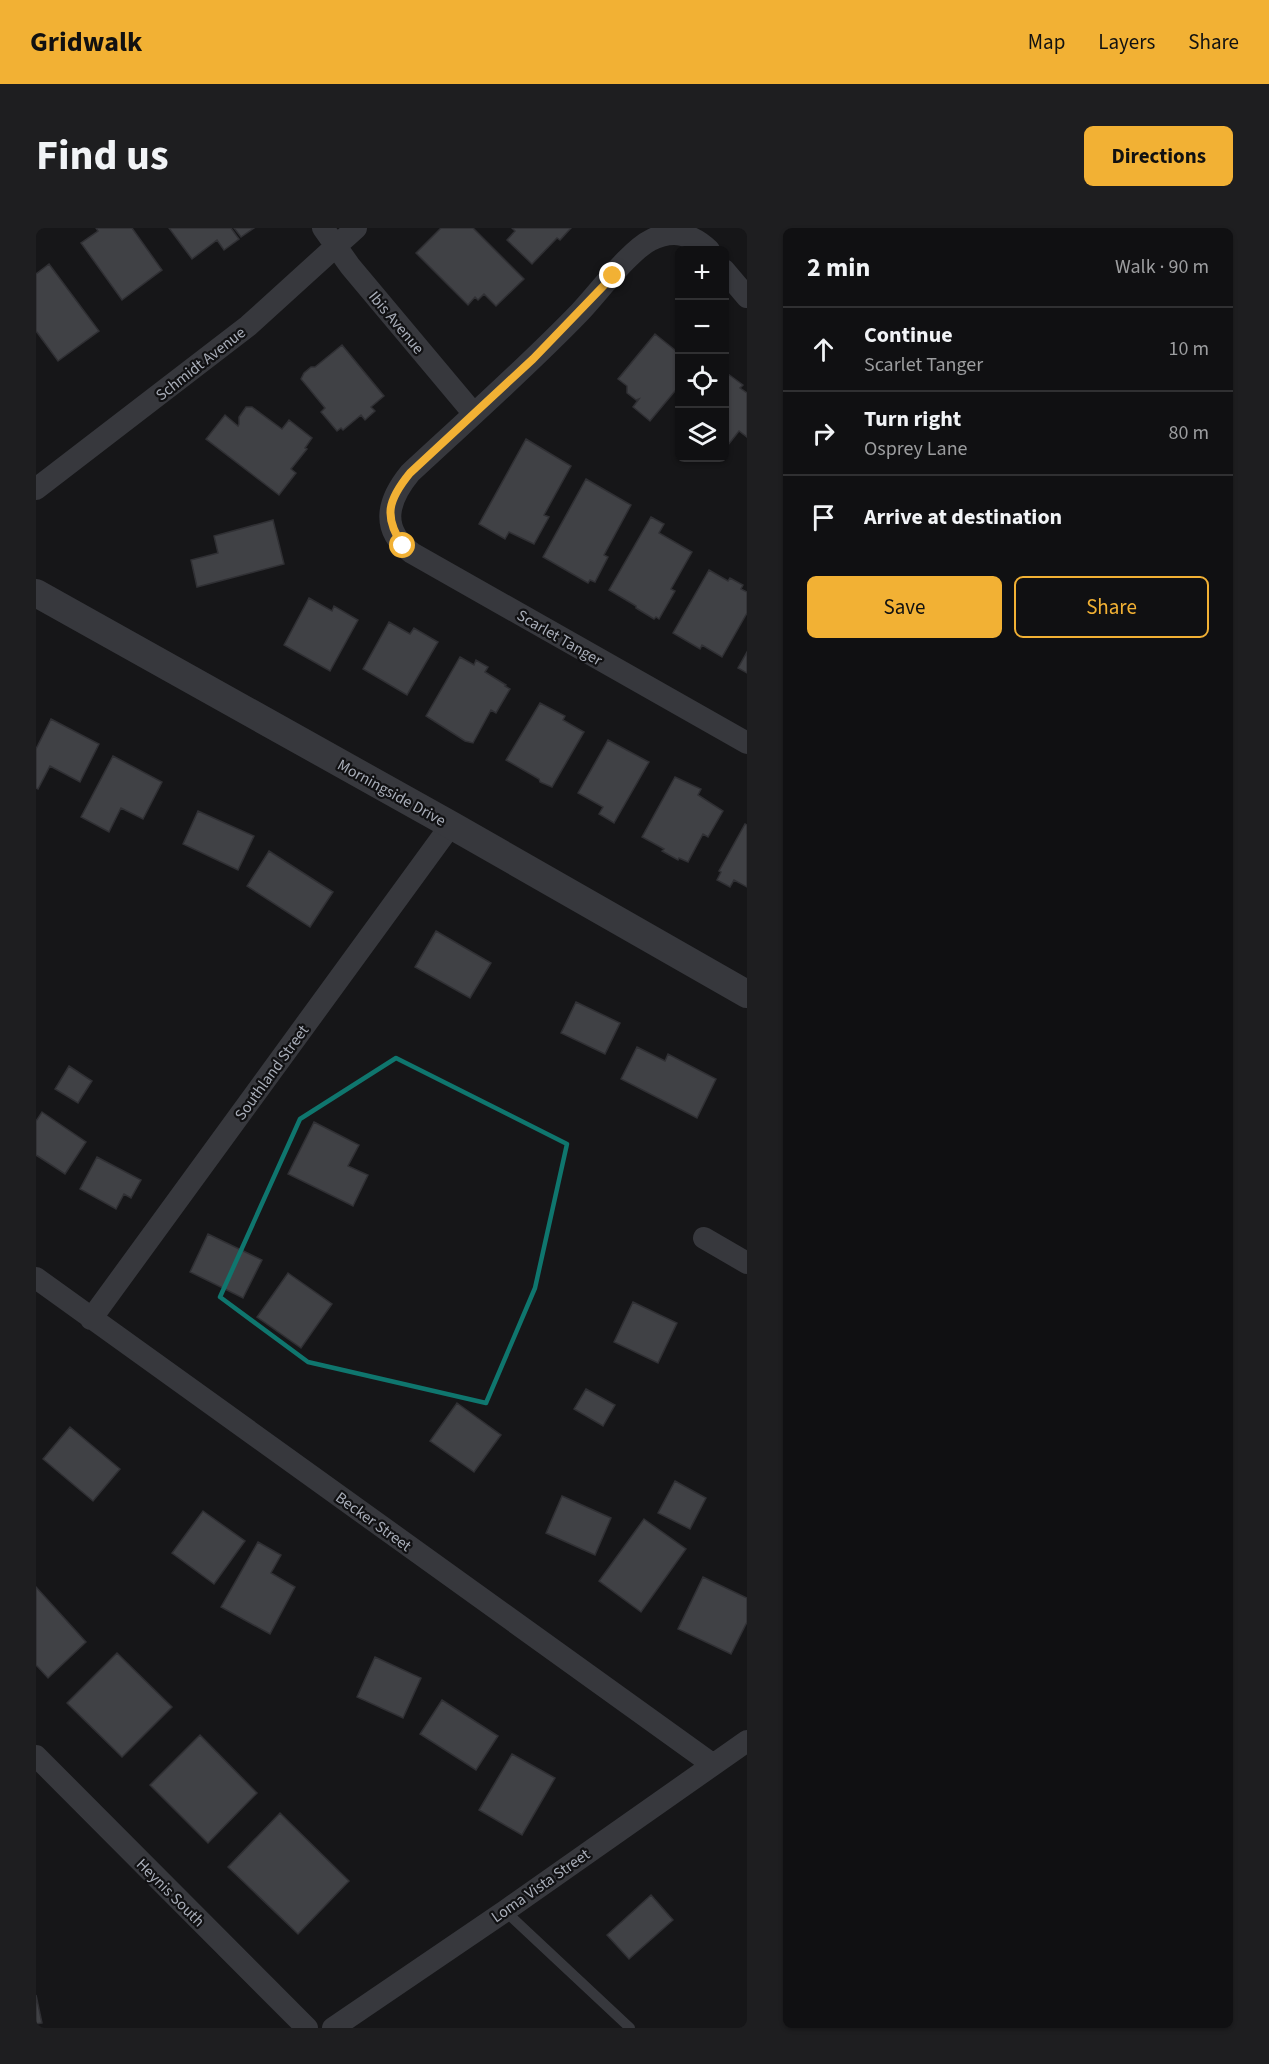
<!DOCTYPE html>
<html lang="en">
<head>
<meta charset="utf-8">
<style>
  body { margin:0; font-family:"Source Sans 3",sans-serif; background:#1e1e20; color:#f1f3f6 }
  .controls { position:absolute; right:18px; top:18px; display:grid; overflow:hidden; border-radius:9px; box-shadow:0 2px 4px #0004 }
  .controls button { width:54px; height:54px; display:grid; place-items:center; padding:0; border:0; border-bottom:2px solid #303032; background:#101012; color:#f1f3f6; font:30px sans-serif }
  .stop { position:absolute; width:18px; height:18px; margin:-14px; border:4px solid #f2b134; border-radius:50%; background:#fff }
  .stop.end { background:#f2b134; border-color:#fff; box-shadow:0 2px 6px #0008 }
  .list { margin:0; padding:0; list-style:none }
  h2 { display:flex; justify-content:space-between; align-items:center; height:78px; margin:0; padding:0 24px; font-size:26px }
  h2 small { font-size:20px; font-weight:400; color:#9c9d9f }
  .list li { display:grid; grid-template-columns:39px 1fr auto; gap:18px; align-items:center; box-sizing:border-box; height:84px; padding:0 24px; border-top:2px solid #303032 }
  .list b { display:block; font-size:22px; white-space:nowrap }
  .list p { margin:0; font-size:20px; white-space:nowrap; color:#9c9d9f }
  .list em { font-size:20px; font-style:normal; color:#9c9d9f }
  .actions { display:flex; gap:12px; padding:18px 24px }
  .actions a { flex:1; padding:14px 0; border:2px solid #f2b134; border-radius:9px; text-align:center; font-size:21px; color:#f2b134 }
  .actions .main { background:#f2b134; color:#111 }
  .icon { flex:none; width:33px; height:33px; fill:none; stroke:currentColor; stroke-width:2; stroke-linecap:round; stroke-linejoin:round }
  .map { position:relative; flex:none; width:711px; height:1800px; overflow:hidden; border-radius:9px }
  header { display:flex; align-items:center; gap:36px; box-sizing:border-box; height:84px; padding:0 30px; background:#f2b134; color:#111 }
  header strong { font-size:28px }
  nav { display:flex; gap:33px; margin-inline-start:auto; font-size:21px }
  .intro { display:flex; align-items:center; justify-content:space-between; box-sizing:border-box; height:144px; padding:0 36px }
  h1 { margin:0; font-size:42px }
  .button { padding:15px 27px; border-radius:9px; background:#f2b134; color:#111; font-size:21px; font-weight:700 }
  main { display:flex; gap:36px; padding:0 36px }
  aside { flex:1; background:#101012; border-radius:9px; box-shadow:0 2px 4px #0004 }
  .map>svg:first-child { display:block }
  .building { fill:#404145; stroke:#303034; stroke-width:1.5 }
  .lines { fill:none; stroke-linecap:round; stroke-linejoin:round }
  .service { stroke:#37383d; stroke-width:10 }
  .minor { stroke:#37383d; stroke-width:22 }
  .tertiary { stroke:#37383d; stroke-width:28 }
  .route { stroke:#f2b134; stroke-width:8 }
  .marked { fill:none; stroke:#0f766e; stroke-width:4.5; stroke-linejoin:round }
  .labels { text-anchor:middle; stroke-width:4.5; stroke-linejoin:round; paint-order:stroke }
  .street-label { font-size:16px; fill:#a8adb8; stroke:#111113 }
</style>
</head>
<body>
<header>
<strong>Gridwalk</strong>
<nav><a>Map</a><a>Layers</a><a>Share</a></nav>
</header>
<div class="intro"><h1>Find us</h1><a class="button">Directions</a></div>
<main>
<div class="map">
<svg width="711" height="1800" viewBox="0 0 711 1800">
  <rect width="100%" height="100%" fill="#161618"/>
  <!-- building -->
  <path class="building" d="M60 0H96L126 42 86 72 45 15 62 3Z
    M133 0H195L203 11 188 22 181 12 156 31Z
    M198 0H218L205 9Z
    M405 0H437L488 51 460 78 448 66 442 72 439 69 432 77 380 25Z
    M476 0H535L524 12 521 10 496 36 471 12 479 3Z
    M13 36 63 103 22 133 0 103V46Z
    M619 106 639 122 644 116V157L614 193 597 179 603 171 600 172 591 165V158L582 151Z
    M306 117 348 168 335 179 339 183 329 192 325 187 307 202 305 200 301 203 285 184 289 180 265 151 268 145 275 139H279Z
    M688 143 707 157 704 160 711 165V209L703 203 688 222Z
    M210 179H216L246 201 253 192 276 210 269 220 271 221 255 241 260 245 243 267 170 211 189 187 202 198 203 196V189Z
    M490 211 535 238 508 287 513 289 498 316 473 304 469 311 443 296Z
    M550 251 595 277 568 327 572 329 559 354 554 352 552 355 507 329Z
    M615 289 628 296 623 305 656 324 635 361 639 363 623 391 620 389 618 391 600 380V378L573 362Z
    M237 292 248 336 161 359 155 332 182 325 178 308Z
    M673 342 692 353 694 350 707 357 705 361 711 364V385L686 429 666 417 664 421 637 405Z
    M273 370 296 383 298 378 322 392 294 443 248 417Z
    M353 394 374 406 378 400 402 414 371 467 327 441Z
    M711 424V445L702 440Z
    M424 429 438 437 440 432 452 439 449 444 470 457 469 458 474 461 460 485 455 482 437 515 429 513 390 488Z
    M504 475 529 488 527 492 548 504 516 559 504 554 503 551 470 532Z
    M15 491 63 516 44 554 14 538 2 561 0 560V521Z
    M572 512 613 534 578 595 563 586 567 579 542 565Z
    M77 528 126 554 107 591 85 580 73 604 45 589Z
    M639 549 665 561 662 567 687 583 672 609 667 606 652 634 643 630 642 632 626 623 628 621 606 609Z
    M162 583 218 608 202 642 147 616Z
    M709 596 711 597V659L698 652 694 659 681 652 685 644 683 643Z
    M233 623 297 664 274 699 211 658Z
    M400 703 455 735 434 770 379 739Z
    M540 774 584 795 569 826 525 805Z
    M601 819 629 833 632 826 680 851 661 890 585 851Z
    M33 838 56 853 42 875 19 861Z
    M6 884 50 914 29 946 0 927V893Z
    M278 894 323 917 312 938 332 947 317 978 252 946Z
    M61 929 105 952 95 970 88 966 80 981 44 961Z
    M172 1006 226 1032 207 1070 154 1044Z
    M252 1045 296 1076 265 1120 221 1089Z
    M597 1074 641 1095 622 1135 578 1114Z
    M550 1161 579 1177 567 1198 538 1181Z
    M421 1175 465 1207 438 1244 394 1213Z
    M34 1199 84 1241 57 1273 7 1231Z
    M639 1253 670 1270 654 1301 622 1285Z
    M526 1268 575 1290 559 1327 510 1305Z
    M167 1283 209 1313 178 1356 136 1325Z
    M608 1291 650 1321 605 1384 563 1353Z
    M222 1314 245 1327 235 1345 259 1359 234 1406 185 1379Z
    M667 1349 711 1370V1394L695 1426 642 1401Z
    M0 1359 50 1414 12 1450 0 1437Z
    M81 1425 136 1479 86 1529 31 1475Z
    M339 1429 385 1450 367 1490 321 1469Z
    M406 1472 462 1508 440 1542 384 1506Z
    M164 1507 221 1565 172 1615 114 1557Z
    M476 1526 519 1550 486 1607 443 1582Z
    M244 1585 313 1653 262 1706 192 1639Z
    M615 1667 637 1692 593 1731 571 1707Z
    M0 1767 6 1795 0 1796Z"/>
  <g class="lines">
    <!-- service -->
    <path class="service" d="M469 1683 594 1800"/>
    <!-- minor -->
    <path class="minor" d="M287 0 314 38 438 186
      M673 22C656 6 637 1 615 12 594 22 562 65 544 84 490 140 431 192 374 245 352 272 343 301 376 325L711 515
      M688 42 711 69
      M0 261 212 98 320 0
      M668 1010 711 1035
      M0 1050 676 1536
      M55 1091 415 597
      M0 1528 271 1800
      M297 1800 469 1683 711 1513"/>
    <!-- tertiary -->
    <path class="tertiary" d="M0 365 415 597 711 766"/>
  </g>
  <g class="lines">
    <!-- route -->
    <path class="route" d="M367 318C347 288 352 272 374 245L497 131 577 48"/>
  </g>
  <!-- marked area -->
  <path class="marked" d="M360 830 531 916 499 1060 450 1175 272 1134 184 1069 264 891Z"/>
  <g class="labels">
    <!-- street labels -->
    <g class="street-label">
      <text transform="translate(361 94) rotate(50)" y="6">Ibis Avenue</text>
      <text transform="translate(164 135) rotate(-38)" y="6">Schmidt Avenue</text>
      <text transform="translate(524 409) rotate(30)" y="6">Scarlet Tanger</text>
      <text transform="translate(356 564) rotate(29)" y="6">Morningside Drive</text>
      <text transform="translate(235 844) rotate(-54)" y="6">Southland Street</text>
      <text transform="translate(338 1293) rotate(36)" y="6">Becker Street</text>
      <text transform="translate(504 1657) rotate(-35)" y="6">Loma Vista Street</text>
      <text transform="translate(135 1664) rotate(45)" y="6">Heynis South</text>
    </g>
  </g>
</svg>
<div class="controls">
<button>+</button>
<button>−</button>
<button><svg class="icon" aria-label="locate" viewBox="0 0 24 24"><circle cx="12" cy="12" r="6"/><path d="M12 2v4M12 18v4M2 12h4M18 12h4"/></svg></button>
<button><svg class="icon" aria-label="layers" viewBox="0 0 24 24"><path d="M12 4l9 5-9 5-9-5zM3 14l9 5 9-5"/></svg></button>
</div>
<div class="stop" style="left:367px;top:318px"></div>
<div class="stop end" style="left:577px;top:48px"></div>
</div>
<aside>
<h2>2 min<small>Walk · 90 m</small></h2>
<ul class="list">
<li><svg class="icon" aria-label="ahead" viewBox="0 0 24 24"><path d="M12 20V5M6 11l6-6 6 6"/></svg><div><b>Continue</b><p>Scarlet Tanger</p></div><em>10 m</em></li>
<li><svg class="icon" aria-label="right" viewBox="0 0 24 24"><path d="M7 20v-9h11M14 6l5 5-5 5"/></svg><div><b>Turn right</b><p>Osprey Lane</p></div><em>80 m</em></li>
<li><svg class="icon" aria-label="arrive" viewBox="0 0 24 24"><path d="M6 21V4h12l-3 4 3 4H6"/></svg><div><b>Arrive at destination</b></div></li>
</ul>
<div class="actions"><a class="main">Save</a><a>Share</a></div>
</aside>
</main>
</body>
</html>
